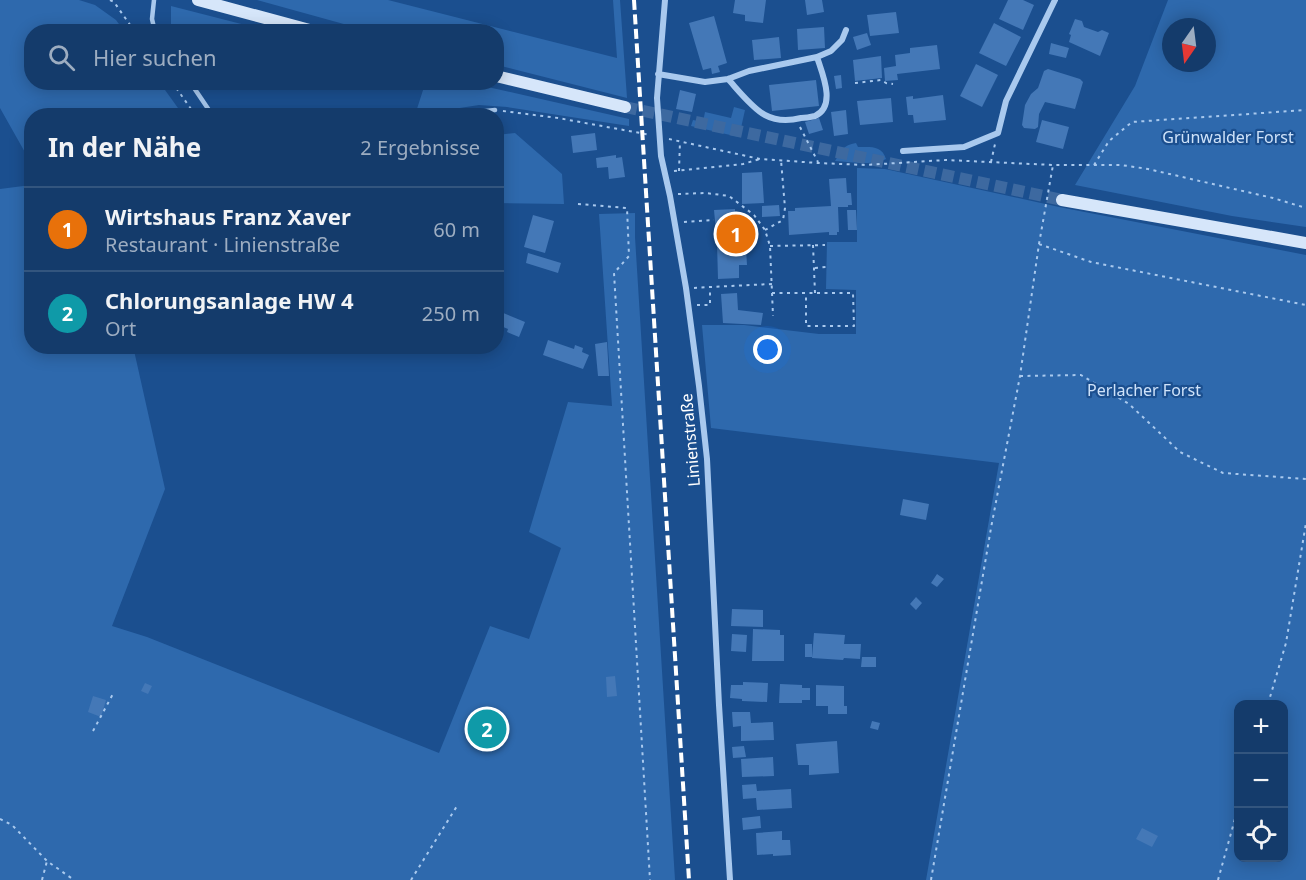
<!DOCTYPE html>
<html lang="de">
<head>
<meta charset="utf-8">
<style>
  body { margin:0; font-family:"Noto Sans",sans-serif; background:#1d4271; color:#f1f3f6 }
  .controls { position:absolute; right:18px; bottom:18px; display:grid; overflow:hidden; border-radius:12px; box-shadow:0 3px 15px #0003 }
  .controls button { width:54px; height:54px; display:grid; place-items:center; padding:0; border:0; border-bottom:2px solid #33557e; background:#143b6b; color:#f1f3f6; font:30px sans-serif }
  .compass { position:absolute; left:1162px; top:18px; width:54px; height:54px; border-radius:50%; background:#143b6b; box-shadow:0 3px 15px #0003; rotate:194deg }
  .you { position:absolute; left:768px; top:350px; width:21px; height:21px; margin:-15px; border:4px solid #fff; border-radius:50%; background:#1a73e8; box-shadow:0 0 0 9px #1a73e833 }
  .badge { display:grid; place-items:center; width:39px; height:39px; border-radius:50%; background:#8bbbb9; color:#fff; font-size:20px; font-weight:700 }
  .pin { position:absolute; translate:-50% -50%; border:3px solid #fff; box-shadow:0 2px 6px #0006 }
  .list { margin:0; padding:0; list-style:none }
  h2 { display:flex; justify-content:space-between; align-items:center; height:78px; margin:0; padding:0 24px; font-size:26px }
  h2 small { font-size:20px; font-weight:400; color:#9dadc1 }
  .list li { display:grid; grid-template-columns:39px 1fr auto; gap:18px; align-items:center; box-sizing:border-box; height:84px; padding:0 24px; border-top:2px solid #33557e }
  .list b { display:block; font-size:22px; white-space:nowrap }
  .list p { margin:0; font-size:20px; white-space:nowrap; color:#9dadc1 }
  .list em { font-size:20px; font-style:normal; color:#9dadc1 }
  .icon { flex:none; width:33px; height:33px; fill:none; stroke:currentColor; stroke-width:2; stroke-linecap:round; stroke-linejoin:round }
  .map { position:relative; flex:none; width:1306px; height:880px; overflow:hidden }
  .search { position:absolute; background:#143b6b; box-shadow:0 3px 15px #0003; left:24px; top:24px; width:480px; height:66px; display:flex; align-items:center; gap:15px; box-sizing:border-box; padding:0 21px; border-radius:24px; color:#9dadc1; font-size:22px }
  .panel { position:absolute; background:#143b6b; box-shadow:0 3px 15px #0003; left:24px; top:108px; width:480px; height:246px; border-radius:24px }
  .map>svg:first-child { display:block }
  .green { fill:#2e69ad; fill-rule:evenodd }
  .building { fill:#4478b7 }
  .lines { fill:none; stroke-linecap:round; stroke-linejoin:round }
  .secondary-tunnel { stroke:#3d69a0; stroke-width:12; stroke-dasharray:12 6; stroke-linecap:butt }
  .path { stroke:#a9c9ee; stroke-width:2; stroke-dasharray:3 4.5; stroke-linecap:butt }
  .service { stroke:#a9c9ee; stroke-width:4.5 }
  .minor { stroke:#a9c9ee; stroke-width:6 }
  .secondary { stroke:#d6e6fa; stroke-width:12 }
  .rail { stroke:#fff; stroke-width:4; stroke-dasharray:10 4.5; stroke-linecap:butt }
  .labels { text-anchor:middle; stroke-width:4.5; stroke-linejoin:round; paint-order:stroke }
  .park-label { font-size:16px; fill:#cfe3fa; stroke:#1b4f8f }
  .street-label { font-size:16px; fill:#fff; stroke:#1b4f8f }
</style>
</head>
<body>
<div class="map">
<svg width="1306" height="880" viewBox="0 0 1306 880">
  <rect width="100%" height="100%" fill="#1b4f8f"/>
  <!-- green -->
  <path class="green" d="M0 0H79L95 5 116 20 124 31 32 32V82L160 83 183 115 32 116 31 163 0 108Z
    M257 0H388L617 58 613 0H620L627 98 497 65 496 32 369 31Z
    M1168 0H1306V227L1232 216 1075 185 1135 86ZM1171 27H1207V63H1171Z
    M171 6 269 31H171Z
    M407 83H470L629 119V126L507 107 479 105 415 115 424 87Z
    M734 107 745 110 739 137 691 126 693 120 703 122 705 112 731 118Z
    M515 133 562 174 564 204 497 203V135Z
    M856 143 858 147C870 147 882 145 886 159 873 166 851 162 835 161 841 151 843 145 856 143Z
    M857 168 885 169 1059 207 1306 255V880H926L999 463 711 428 702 325H744L819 334H856V290L826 289 827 242H857ZM1238 704H1284V858H1238Z
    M31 185 32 346H133L165 489 112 626 147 637 439 753 490 626 529 639 561 548 529 532 568 402 612 406 599 214 635 213V237L675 880H0V189Z"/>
  <!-- building -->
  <path class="building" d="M735 0H766L763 23 745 21V15L733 13Z
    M805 0H822L824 12 807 15Z
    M1008 0H1023L1034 5 1023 30 999 19Z
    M896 12 899 33 870 36 867 15Z
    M714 16 727 63 718 66 720 72 712 74 711 68 703 70 689 23Z
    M1075 19 1082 21 1084 27 1098 32 1102 30 1109 33 1100 56 1069 42 1071 35 1069 34Z
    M994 23 1021 37 1006 66 979 53Z
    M824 27 825 48 798 50 797 29Z
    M867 33 871 45 857 50 853 37Z
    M779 37 781 58 754 60 752 40Z
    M1051 43 1069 48 1066 58 1049 54Z
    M937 45 940 69 897 74 898 80 885 81 884 68 896 66 895 55 910 53V48Z
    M881 56 882 78 855 81 853 60Z
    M976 64 998 75 982 107 960 96Z
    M1048 69 1080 79 1083 82 1075 109 1045 102 1039 114 1038 127 1035 129 1024 128 1022 125 1025 105 1031 94 1038 88 1044 71Z
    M841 75 842 88 836 89 834 76Z
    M816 80 819 106 772 111 769 85Z
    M680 90 696 94 692 112 676 109Z
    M943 95 946 120 914 123 913 115H908L906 97 913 96V99Z
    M891 98 893 122 860 125 857 101Z
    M846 110 848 134 834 136 831 112Z
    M819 118 823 130 809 134 805 122Z
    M1042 120 1069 127 1063 149 1036 142Z
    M595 133 597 150 573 153 571 136Z
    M616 155V158L622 157 625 177 609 179 608 167 597 168 596 158Z
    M762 172 764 203 742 204V173Z
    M846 178 847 193H851L852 205H848V207H838L839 232H837V235H829V232L789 235 788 211H795V208L831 206 829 179Z
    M779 205 780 216 762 217V206Z
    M735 209V215H744L747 265H739V278L718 279 717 243 714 210Z
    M847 210H856L857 230H848Z
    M533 215 554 221 545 253 524 247Z
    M528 253 561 263 558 273 526 263Z
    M737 293 738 310 763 313 761 325 723 323 721 294Z
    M496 310 525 322 519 337 507 332 508 329 496 324Z
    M548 340 574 349 575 345 583 348 582 352 589 355 583 369 543 355Z
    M607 342 609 376H598L595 344Z
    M903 499 929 504 926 520 900 515Z
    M937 574 944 579 937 587 931 583Z
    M916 597 922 603 916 610 910 604Z
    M732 609 763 610V627L731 626Z
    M753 629 780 630V635H784V661H752Z
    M814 633 845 635 844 644H861L860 659 844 658 843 660 812 658Z
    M732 634 747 635 746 652 731 651Z
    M805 644H812V657H805Z
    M862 657H876V667H861Z
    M615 676 617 696 607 697 606 677Z
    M743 682 768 683 767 702 742 701V699L730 698 731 685H743Z
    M145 683 152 686 148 694 141 691Z
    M780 684 802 685V688H810V700H802V703H779Z
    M816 685 844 686V706H847V714H828V706H816Z
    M93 696 106 700 101 717 88 712Z
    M732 712H750L751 723 773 722 774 740 741 741V726L733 727Z
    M484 720 495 723 490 738 479 734Z
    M872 721 880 723 878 730 870 728Z
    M837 741 839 773 809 775V765H798L796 744Z
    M744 746 746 757 733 758 732 747Z
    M773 757 774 776 742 777 741 759Z
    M756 784 757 791 791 789 792 808 757 810 756 798 743 799 742 785Z
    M760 816 761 828 743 830 742 818Z
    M1142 828 1158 836 1152 847 1136 839Z
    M782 831V840H790L791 855 773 856V854L757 855 756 833Z"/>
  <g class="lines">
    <!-- secondary-tunnel -->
    <path class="secondary-tunnel" d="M625 107 1062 200"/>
    <!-- path -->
    <path class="path" d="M110 0 114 2 135 32
      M172 82 196 116
      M855 83 881 80 886 83 893 84
      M503 111 558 118 651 135
      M800 127 818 162
      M669 139 760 159 818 163 865 165 946 160 1053 165H1121L1148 169 1273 198 1306 208
      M991 162 995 144
      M1094 165 1109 141 1132 122 1306 110
      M674 171 743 164 760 159
      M679 171 680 141
      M678 194 706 193 729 196 754 215 765 230 770 246 773 316
      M578 204 627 208 629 256 614 273 650 880
      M684 222 714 220
      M765 230 783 220 785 208 781 160
      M1039 244 1091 262 1306 305
      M813 245 815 293
      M770 246 825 245
      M815 268 826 267
      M694 288 710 287
      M772 293H853L854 326H806V293
      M697 305H710V287L772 284
      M1020 376 1081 375 1129 404 1180 452 1223 473 1306 479
      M1268 704 1286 643 1306 523
      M93 731 114 692
      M0 819 12 825 47 861 74 880
      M42 880 47 861
      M411 880 457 806
      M931 880 991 528 1020 376 1039 244 1053 165
      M1218 880 1238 808"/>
    <!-- service -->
    <path class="service" d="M154 0 152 19 155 32
      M190 82 213 116
      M441 116 495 110"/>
    <!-- minor -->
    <path class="minor" d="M665 0 657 98 661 156 670 196 686 288 699 386 707 459 719 705 730 880
      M658 74 705 82 728 79 749 71 817 57 831 51 842 40 846 30
      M728 79C738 90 752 108 765 115 776 121 789 121 801 118 805 118 811 117 815 116 837 106 822 73 817 57
      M903 151 964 147 998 133 1006 101 1055 0"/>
    <!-- secondary -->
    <path class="secondary" d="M198 0 317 32
      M496 76 625 107
      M1062 200 1306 243"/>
    <!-- rail -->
    <path class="rail" d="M634 0 689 880"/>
  </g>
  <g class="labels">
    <!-- park labels -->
    <g class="park-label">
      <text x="1228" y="143">Grünwalder Forst</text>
      <text x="1144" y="396">Perlacher Forst</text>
    </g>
    <!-- street labels -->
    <g class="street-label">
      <text transform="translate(690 440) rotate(-95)" y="6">Linienstraße</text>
    </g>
  </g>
</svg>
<div class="controls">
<button>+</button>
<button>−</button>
<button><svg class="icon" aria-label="locate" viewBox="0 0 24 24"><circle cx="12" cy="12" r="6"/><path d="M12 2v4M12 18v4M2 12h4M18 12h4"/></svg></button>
</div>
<svg class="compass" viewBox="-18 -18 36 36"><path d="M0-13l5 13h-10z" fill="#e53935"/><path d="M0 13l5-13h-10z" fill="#9dadc1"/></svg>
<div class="you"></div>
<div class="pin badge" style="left:736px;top:234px;background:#e8710a">1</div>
<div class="pin badge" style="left:487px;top:729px;background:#0f9aa8">2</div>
<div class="search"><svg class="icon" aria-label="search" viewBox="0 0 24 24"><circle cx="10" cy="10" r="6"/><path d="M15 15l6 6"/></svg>Hier suchen</div>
<section class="panel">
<h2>In der Nähe<small>2 Ergebnisse</small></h2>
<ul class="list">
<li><span class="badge" style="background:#e8710a">1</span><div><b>Wirtshaus Franz Xaver</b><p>Restaurant · Linienstraße</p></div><em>60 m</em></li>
<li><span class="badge" style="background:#0f9aa8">2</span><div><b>Chlorungsanlage HW 4</b><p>Ort</p></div><em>250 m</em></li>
</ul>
</section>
</div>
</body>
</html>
